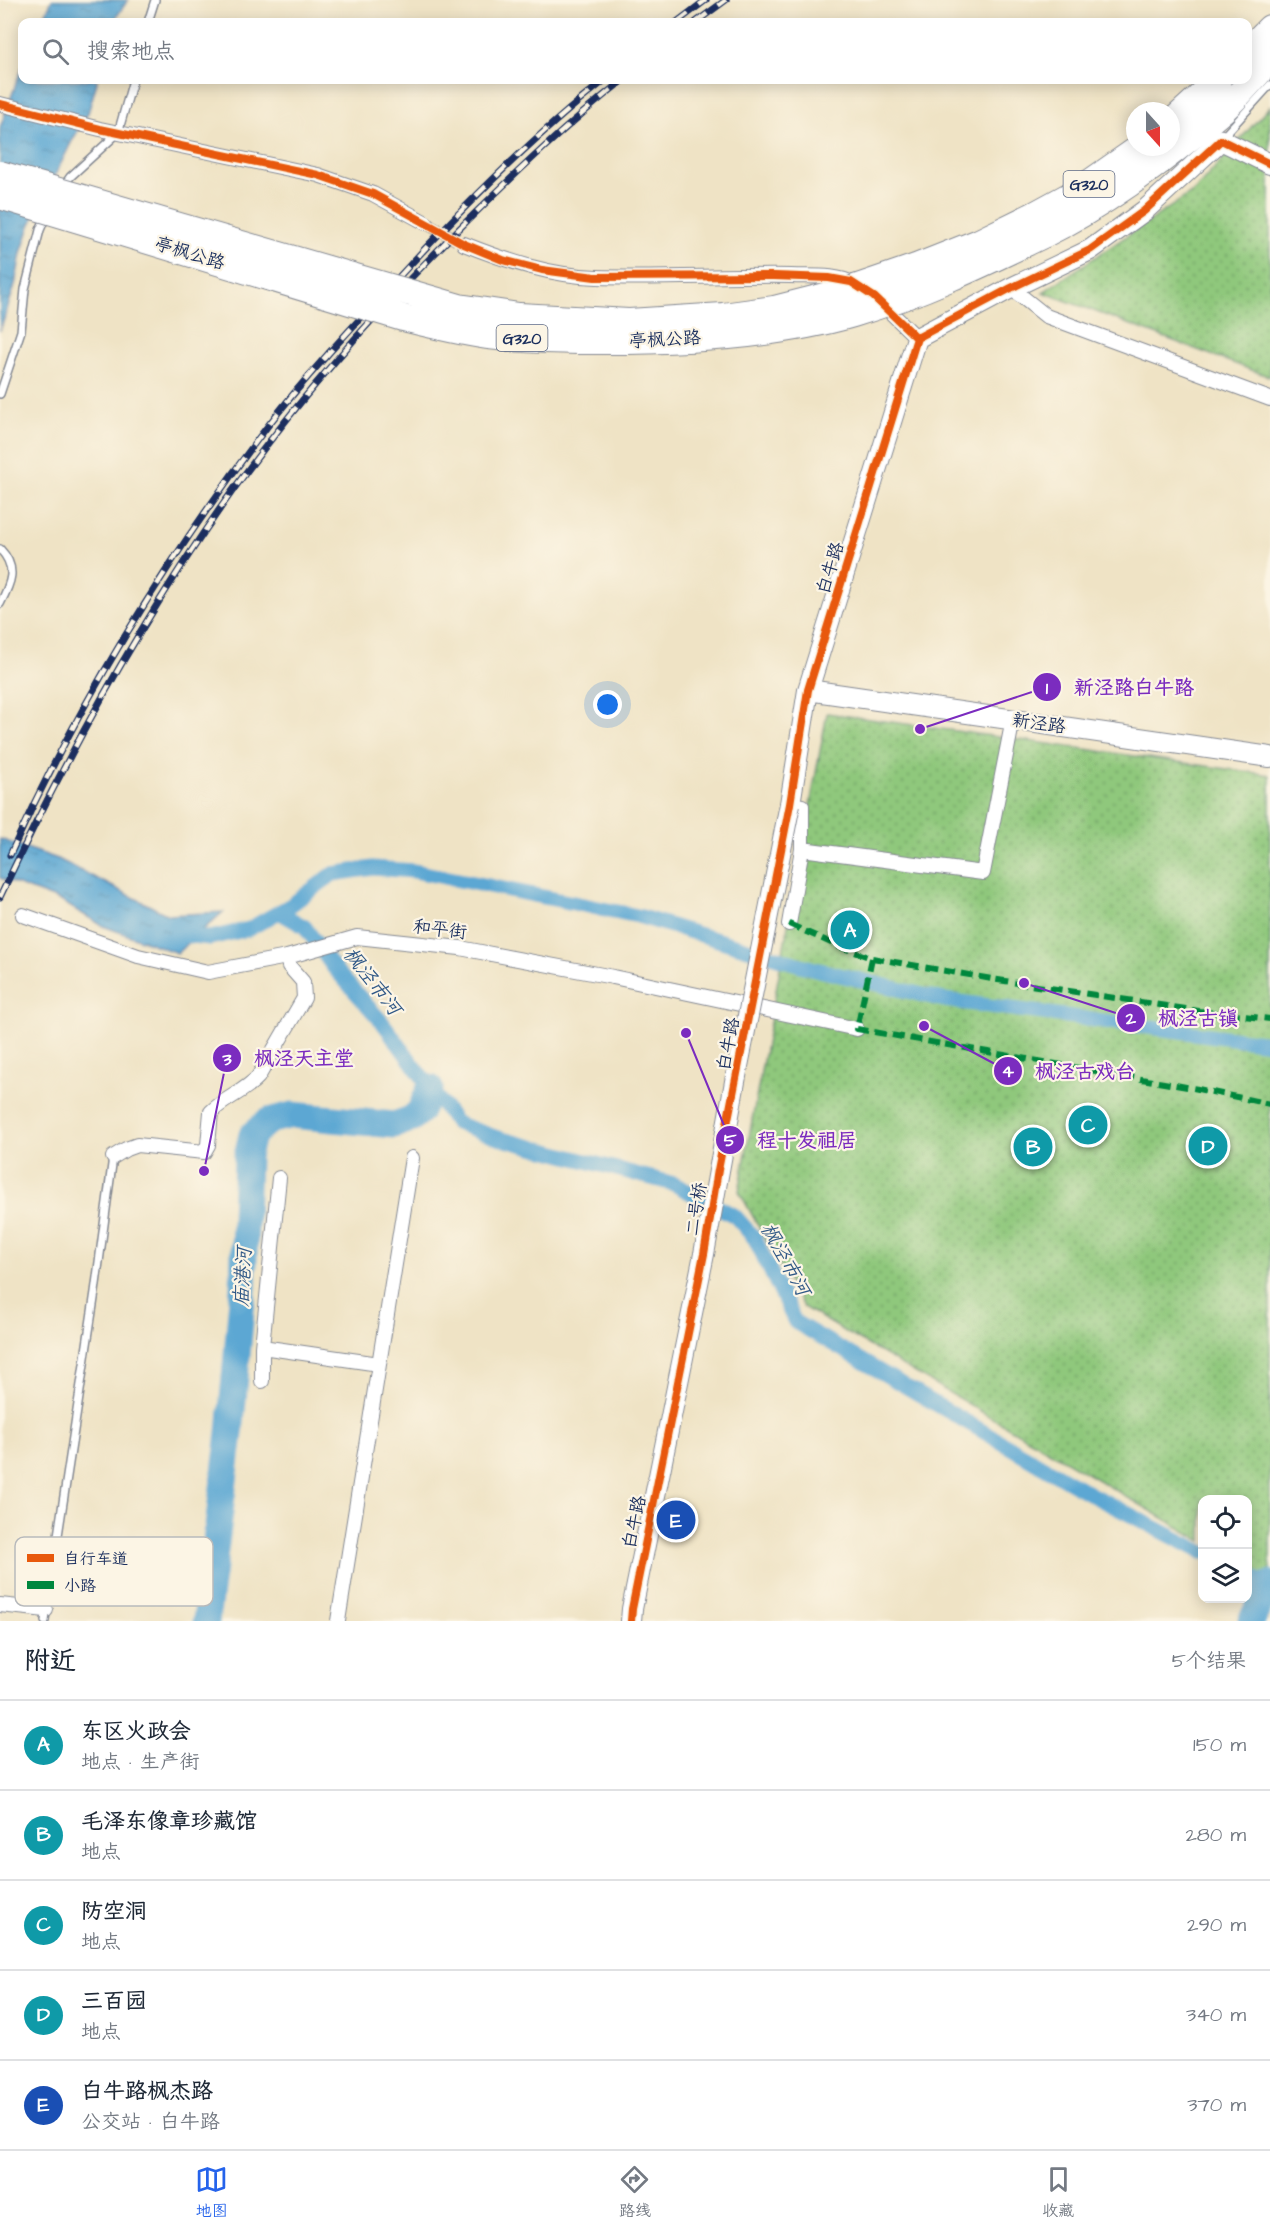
<!DOCTYPE html>
<html lang="zh">
<head>
<meta charset="utf-8">
<style>
  body { margin:0; font-family:"Architects Daughter","LXGW WenKai TC",sans-serif; background:#f6f6f7; color:#1f2937 }
  .controls { position:absolute; right:18px; bottom:18px; display:grid; overflow:hidden; border-radius:12px; box-shadow:0 3px 15px #0003 }
  .controls button { width:54px; height:54px; display:grid; place-items:center; padding:0; border:0; border-bottom:2px solid #e0e1e3; background:#fff; color:#1f2937; font:30px sans-serif }
  .compass { position:absolute; left:1126px; top:102px; width:54px; height:54px; border-radius:50%; background:#fff; box-shadow:0 3px 15px #0003; rotate:159deg }
  .you { position:absolute; left:608px; top:705px; width:21px; height:21px; margin:-15px; border:4px solid #fff; border-radius:50%; background:#1a73e8; box-shadow:0 0 0 9px #1a73e833 }
  .badge { display:grid; place-items:center; width:39px; height:39px; border-radius:50%; background:#2563eb; color:#fff; font-size:20px; font-weight:700 }
  .pin { position:absolute; translate:-50% -50%; border:3px solid #fff; box-shadow:0 2px 6px #0006 }
  .list { margin:0; padding:0; list-style:none }
  h2 { display:flex; justify-content:space-between; align-items:center; height:78px; margin:0; padding:0 24px; font-size:26px }
  h2 small { font-size:20px; font-weight:400; color:#747a83 }
  .list li { display:grid; grid-template-columns:39px 1fr auto; gap:18px; align-items:center; box-sizing:border-box; height:90px; padding:0 24px; border-top:2px solid #e0e1e3 }
  .list b { display:block; font-size:22px; white-space:nowrap }
  .list p { margin:0; font-size:20px; white-space:nowrap; color:#747a83 }
  .list em { font-size:20px; font-style:normal; color:#747a83 }
  .icon { flex:none; width:33px; height:33px; fill:none; stroke:currentColor; stroke-width:2; stroke-linecap:round; stroke-linejoin:round }
  .map { position:relative; flex:none; width:1270px; height:1621px; overflow:hidden }
  .search { position:absolute; background:#fff; box-shadow:0 3px 15px #0003; left:18px; right:18px; top:18px; height:66px; display:flex; align-items:center; gap:15px; box-sizing:border-box; padding:0 21px; border-radius:12px; color:#747a83; font-size:22px }
  .sheet { height:528px; background:#fff }
  nav { display:flex; justify-content:space-around; align-items:center; box-sizing:border-box; height:84px; border-top:2px solid #e0e1e3; background:#fff; font-size:16px; color:#747a83 }
  nav a { display:grid; justify-items:center; gap:3px }
  nav .on { color:#2563eb }
  .map>svg:first-child { display:block }
  .park { fill:url(#park-dots); stroke:#557c6d; stroke-width:1.5 }
  .water { fill:url(#water-ripples); stroke:#3b6b98; stroke-width:1.5 }
  .lines { fill:none; stroke-linecap:round; stroke-linejoin:round }
  .canal { stroke:#5ba7d3; stroke-width:15 }
  .river { stroke:#5ba7d3; stroke-width:27 }
  .street-tunnel { stroke:#c5bfb0; stroke-width:14; stroke-dasharray:14 7; stroke-linecap:butt }
  .lane-casing { stroke:#858992; stroke-width:10 }
  .street-casing { stroke:#858992; stroke-width:16 }
  .secondary-casing { stroke:#858992; stroke-width:22 }
  .highway-casing { stroke:#858992; stroke-width:28 }
  .lane { stroke:#fff; stroke-width:7 }
  .street { stroke:#fff; stroke-width:14 }
  .secondary { stroke:#fff; stroke-width:20 }
  .highway { stroke:#fff; stroke-width:26 }
  .rail-casing { stroke:#1b2f5e; stroke-width:7 }
  .rail { stroke:#fcf5e5; stroke-width:4.5; stroke-dasharray:14; stroke-linecap:butt }
  .secondary-bridge-casing { stroke:#858992; stroke-width:22; stroke-linecap:butt }
  .highway-bridge-casing { stroke:#858992; stroke-width:28; stroke-linecap:butt }
  .secondary-bridge { stroke:#fff; stroke-width:20 }
  .highway-bridge { stroke:#fff; stroke-width:26 }
  .quiet { stroke:#00873e; stroke-width:6; stroke-dasharray:12 6; stroke-linecap:butt }
  .cycleway-casing { stroke:#fcf5e5; stroke-width:11 }
  .cycleway { stroke:#e8590c; stroke-width:8 }
  .labels { text-anchor:middle; stroke-width:4.5; stroke-linejoin:round; paint-order:stroke }
  .shield { fill:#fcf5e5; stroke:#5e6a86; stroke-width:1.5 }
  .shield-label { font-size:16px; font-weight:bold; fill:#1b2f5e }
  .street-label { font-size:18px; fill:#1b2f5e; stroke:#fcf5e5 }
  .water-label { font-size:20px; font-style:italic; fill:#315987; stroke:#fcf5e5 }
  .key { fill:#fcf5e5; stroke:#b8babc; stroke-width:1.5 }
  .key-label { font-size:16px; fill:#1b2f5e }
  .leader { fill:none; stroke:#7b2cbf; stroke-width:2 }
  .callout-dot { fill:#7b2cbf; stroke:#fcf5e5; stroke-width:2 }
  .mark-label { font-size:18px; text-anchor:middle; font-weight:bold; fill:#fff }
  .callout-label { font-size:20px; text-anchor:middle; font-weight:bold; fill:#7b2cbf; stroke:#fcf5e5; stroke-width:4.5; stroke-linejoin:round; paint-order:stroke }
</style>
</head>
<body>
<div class="map">
<svg width="1270" height="1621" viewBox="0 0 1270 1621">
  <defs>
    <pattern id="park-dots" width="8" height="8" patternUnits="userSpaceOnUse" patternTransform="scale(1.5)"><rect width="8" height="8" fill="#8fc87c"/><path d="M2 2h.1M6 6h.1" fill="none" stroke="#74a369" stroke-width="1.8" stroke-linecap="round"/></pattern>
    <pattern id="water-ripples" width="26" height="14" patternUnits="userSpaceOnUse" patternTransform="scale(1.5)"><rect width="26" height="14" fill="#5ba7d3"/><path d="M2 4q2-2 4 0t4 0M15 11q2-2 4 0t4 0" fill="none" stroke="#4a88ae"/></pattern>
  </defs>
  <rect width="100%" height="100%" fill="#fcf5e5"/>
  <filter id="ink" filterUnits="userSpaceOnUse"><feTurbulence type="fractalNoise" baseFrequency=".0167" numOctaves="2"/><feDisplacementMap in="SourceGraphic" scale="12" xChannelSelector="R" yChannelSelector="G"/><feConvolveMatrix kernelMatrix="1 2 1 2 8 2 1 2 1" color-interpolation-filters="sRGB"/></filter>
  <filter id="wash" filterUnits="userSpaceOnUse"><feTurbulence type="fractalNoise" baseFrequency=".008" numOctaves="4" result="noise"/><feDisplacementMap in="SourceGraphic" scale="24" xChannelSelector="R" yChannelSelector="G"/><feGaussianBlur stdDeviation="1.35" result="paint"/><feColorMatrix in="noise" values="0 0 0 0 0 0 0 0 0 0 0 0 0 0 0 0 0 1.4 0 .05"/><feComposite in="paint" operator="in"/></filter>
  <g filter="url(#wash)">
    <rect width="100%" height="100%" fill="#efe3c5"/>
    <!-- park -->
    <path class="park" d="M1270 106V377L1043 292 1194 191Z
      M827 713 1270 775V1581L1248 1568V1500H1202V1541L803 1307 739 1191Z"/>
    <!-- water -->
    <path class="water" d="M52 0H128L113 22H42Z
      M22 67V80H97V82L88 113 71 143 30 226 21 253 15 285 0 331V128Z
      M0 839 58 859 168 915 223 912 177 953 103 926 61 901 0 878Z"/>
    <g class="lines">
      <!-- canal -->
      <path class="canal" d="M279 912 305 927 333 967 383 1023 456 1123 498 1138 674 1184 735 1216 755 1239 795 1322 1092 1495 1202 1552
        M176 934 210 938 249 929 291 905 333 874 373 868 414 871 638 916 811 968 944 1000 1270 1043
        M1248 1575 1269 1586"/>
      <!-- river -->
      <path class="river" d="M206 1621 230 1433 243 1288 247 1156 252 1135 268 1121 292 1115 394 1125 411 1119 420 1111 430 1088
        M1251 1621 1270 1584"/>
    </g>
  </g>
  <g filter="url(#ink)">
    <g class="lines">
      <!-- street-tunnel -->
      <path class="street-tunnel" d="M426 223 464 244"/>
      <!-- lane casing -->
      <g class="lane-casing">
        <path id="lane" d="M148 22 155 0
          M1222 138 1270 85
          M63 187 70 177 118 133 133 80
          M0 394 21 331 25 289 40 230 47 214
          M0 549C18 568 11 583 0 604
          M45 1621 95 1292 113 1157"/>
      </g>
      <!-- street casing -->
      <g class="street-casing">
        <path id="street" d="M0 104 100 129 318 175 373 194 426 223
          M464 244C507 261 551 276 597 277 662 279 726 275 791 276 810 277 836 274 854 284
          M1011 288 1046 316 1270 399
          M880 302 917 338
          M802 849 983 873 1013 719
          M23 915 138 956 208 972 287 957 357 937 460 948 613 977 857 1029
          M789 924 802 849V806L790 804
          M113 1157 126 1149 137 1145 204 1152 208 1145 211 1112C225 1098 244 1092 258 1077L304 998 303 982 289 966 287 957
          M262 1347 379 1364
          M262 1381V1347L279 1178
          M0 1605 46 1610
          M338 1621 412 1158"/>
      </g>
      <!-- secondary casing -->
      <g class="secondary-casing">
        <path id="secondary" d="M808 690 1270 757
          M790 804 808 690 917 338 1011 288 1090 250 1144 211 1221 140 1270 164
          M631 1621 632 1609 704 1254 736 1076"/>
      </g>
      <!-- highway casing -->
      <g class="highway-casing">
        <path id="highway" d="M1248 50 1270 28
          M1171 123 1218 80
          M1034 215 1078 191 1141 147
          M1045 234C1109 203 1170 156 1223 110 1240 95 1255 76 1270 60"/>
      </g>
      <!-- lane -->
      <use href="#lane" class="lane"/>
      <!-- street -->
      <use href="#street" class="street"/>
      <!-- secondary -->
      <use href="#secondary" class="secondary"/>
      <!-- highway -->
      <use href="#highway" class="highway"/>
      <!-- rail casing -->
      <g class="rail-casing">
        <path id="rail" d="M677 22 706 0
          M696 22 726 0
          M10 855C79 702 168 557 270 423 312 369 361 318 408 267 469 201 534 136 605 80
          M0 897C66 756 145 613 236 486 304 392 382 305 465 223 516 173 567 124 623 80"/>
      </g>
      <!-- rail -->
      <use href="#rail" class="rail"/>
      <!-- secondary-bridge casing -->
      <g class="secondary-bridge-casing">
        <path id="secondary-bridge" d="M736 1076 790 804"/>
      </g>
      <!-- highway-bridge casing -->
      <g class="highway-bridge-casing">
        <path id="highway-bridge" d="M0 174 459 307 519 316 629 322 723 316 774 309 849 290 916 267 979 242 1034 215
          M0 196 403 318C431 325 459 332 487 336 518 340 551 340 582 341 668 342 771 338 853 314 920 294 983 264 1045 234"/>
      </g>
      <!-- secondary-bridge -->
      <use href="#secondary-bridge" class="secondary-bridge"/>
      <!-- highway-bridge -->
      <use href="#highway-bridge" class="highway-bridge"/>
      <!-- quiet -->
      <path class="quiet" d="M789 924 840 947 872 958 992 979 1199 1011 1270 1019
        M872 958 857 1029 1198 1089 1270 1104"/>
      <!-- cycleway casing -->
      <g class="cycleway-casing">
        <path id="cycleway" d="M0 104 100 129 318 175 373 194 464 244 503 260 542 270 595 277 774 276 829 278 851 282 874 297 917 338
          M631 1621 632 1609 704 1254 718 1170 790 804 808 690 917 338 1011 288 1090 250 1144 211 1221 140 1270 164"/>
      </g>
      <!-- cycleway -->
      <use href="#cycleway" class="cycleway"/>
    </g>
  </g>
  <g class="labels">
    <!-- shield labels -->
    <g class="shield">
      <rect x="1063.5" y="171" width="51" height="26" rx="4.5"/>
      <rect x="496.5" y="325" width="51" height="26" rx="4.5"/>
    </g>
    <g class="shield-label">
      <text x="1089" y="190">G320</text>
      <text x="522" y="344">G320</text>
    </g>
    <!-- street labels -->
    <g class="street-label">
      <text transform="translate(190 253) rotate(17)" y="6">亭枫公路</text>
      <text transform="translate(665 339) rotate(-3)" y="6">亭枫公路</text>
      <text transform="translate(830 568) rotate(-73)" y="6">白牛路</text>
      <text transform="translate(1039 723) rotate(8)" y="6">新泾路</text>
      <text transform="translate(440 929) rotate(7)" y="6">和平街</text>
      <text transform="translate(728 1044) rotate(-79)" y="6">白牛路</text>
      <text transform="translate(696 1209) rotate(-81)" y="6">二号桥</text>
      <text transform="translate(634 1522) rotate(-78)" y="6">白牛路</text>
    </g>
    <!-- water labels -->
    <g class="water-label">
      <text transform="translate(373 981) rotate(52)" y="7">枫泾市河</text>
      <text transform="translate(786 1259) rotate(61)" y="7">枫泾市河</text>
      <text transform="translate(242 1277) rotate(-87)" y="7">庙港河</text>
    </g>
  </g>
  <!-- legend -->
  <rect x="15" y="1537" width="198" height="69" rx="9" class="key"/>
  <rect x="27" y="1554" width="27" height="8" fill="#e8590c"/>
  <rect x="27" y="1581" width="27" height="8" fill="#00873e"/>
  <g class="key-label">
    <text x="64" y="1564">自行车道</text>
    <text x="64" y="1591">小路</text>
  </g>
  <!-- callouts -->
  <path class="leader" d="M920 729L1047 687M1024 983L1131 1018M204 1171L227 1058M924 1026L1008 1071M686 1033L730 1140"/>
  <g class="callout-dot">
    <circle cx="920" cy="729" r="6"/>
    <circle cx="1024" cy="983" r="6"/>
    <circle cx="204" cy="1171" r="6"/>
    <circle cx="924" cy="1026" r="6"/>
    <circle cx="686" cy="1033" r="6"/>
    <circle cx="1047" cy="687" r="15"/>
    <circle cx="1131" cy="1018" r="15"/>
    <circle cx="227" cy="1058" r="15"/>
    <circle cx="1008" cy="1071" r="15"/>
    <circle cx="730" cy="1140" r="15"/>
  </g>
  <g class="mark-label">
    <text x="1047" y="694">1</text>
    <text x="1131" y="1024">2</text>
    <text x="227" y="1065">3</text>
    <text x="1008" y="1077">4</text>
    <text x="730" y="1146">5</text>
  </g>
  <g class="callout-label">
    <text x="1134" y="694">新泾路白牛路</text>
    <text x="1198" y="1025">枫泾古镇</text>
    <text x="304" y="1065">枫泾天主堂</text>
    <text x="1085" y="1078">枫泾古戏台</text>
    <text x="807" y="1147">程十发祖居</text>
  </g>
</svg>
<div class="controls">
<button><svg class="icon" aria-label="locate" viewBox="0 0 24 24"><circle cx="12" cy="12" r="6"/><path d="M12 2v4M12 18v4M2 12h4M18 12h4"/></svg></button>
<button><svg class="icon" aria-label="layers" viewBox="0 0 24 24"><path d="M12 4l9 5-9 5-9-5zM3 14l9 5 9-5"/></svg></button>
</div>
<svg class="compass" viewBox="-18 -18 36 36"><path d="M0-13l5 13h-10z" fill="#e53935"/><path d="M0 13l5-13h-10z" fill="#747a83"/></svg>
<div class="you"></div>
<div class="pin badge" style="left:850px;top:930px;background:#0f9aa8">A</div>
<div class="pin badge" style="left:1033px;top:1147px;background:#0f9aa8">B</div>
<div class="pin badge" style="left:1088px;top:1125px;background:#0f9aa8">C</div>
<div class="pin badge" style="left:1208px;top:1146px;background:#0f9aa8">D</div>
<div class="pin badge" style="left:676px;top:1520px;background:#1a4fb4">E</div>
<div class="search"><svg class="icon" aria-label="search" viewBox="0 0 24 24"><circle cx="10" cy="10" r="6"/><path d="M15 15l6 6"/></svg>搜索地点</div>
</div>
<section class="sheet">
<h2>附近<small>5个结果</small></h2>
<ul class="list">
<li><span class="badge" style="background:#0f9aa8">A</span><div><b>东区火政会</b><p>地点 · 生产街</p></div><em>150 m</em></li>
<li><span class="badge" style="background:#0f9aa8">B</span><div><b>毛泽东像章珍藏馆</b><p>地点</p></div><em>280 m</em></li>
<li><span class="badge" style="background:#0f9aa8">C</span><div><b>防空洞</b><p>地点</p></div><em>290 m</em></li>
<li><span class="badge" style="background:#0f9aa8">D</span><div><b>三百园</b><p>地点</p></div><em>340 m</em></li>
<li><span class="badge" style="background:#1a4fb4">E</span><div><b>白牛路枫杰路</b><p>公交站 · 白牛路</p></div><em>370 m</em></li>
</ul>
</section>
<nav>
<a class="on"><svg class="icon" aria-label="map" viewBox="0 0 24 24"><path d="M3 6l6-2 6 2 6-2v14l-6 2-6-2-6 2zM9 4v14M15 6v14"/></svg>地图</a>
<a><svg class="icon" aria-label="directions" viewBox="0 0 24 24"><path d="M12 3l9 9-9 9-9-9zM9 14v-3h6M13 9l2 2-2 2"/></svg>路线</a>
<a><svg class="icon" aria-label="saved" viewBox="0 0 24 24"><path d="M7 4h10v16l-5-4-5 4z"/></svg>收藏</a>
</nav>
</body>
</html>
